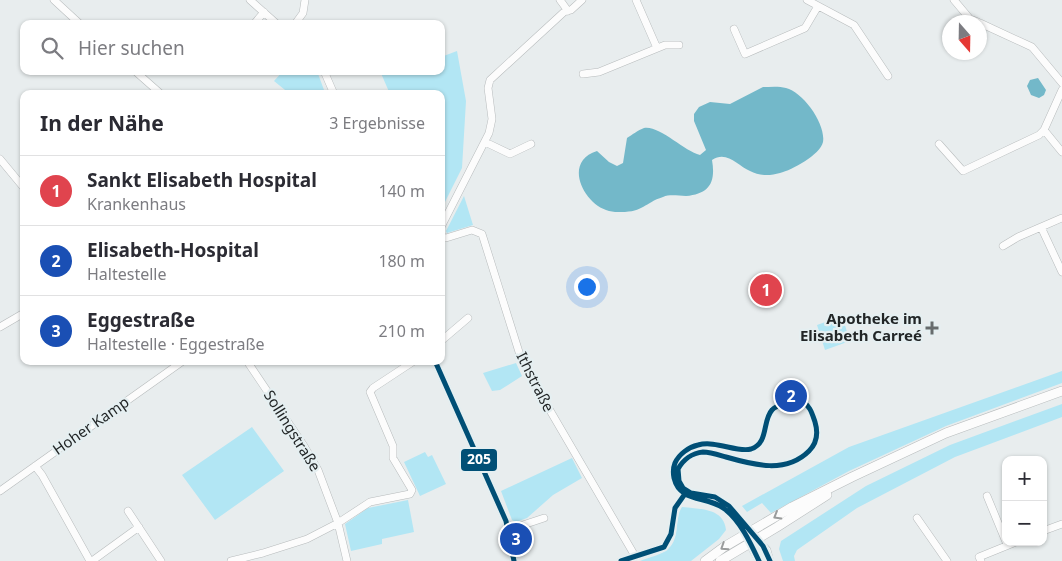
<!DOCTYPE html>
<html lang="de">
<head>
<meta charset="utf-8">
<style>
  body { margin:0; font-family:"Noto Sans",sans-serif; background:#f7f7f7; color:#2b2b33 }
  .controls { position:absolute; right:15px; bottom:15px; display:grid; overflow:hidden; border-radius:10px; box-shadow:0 1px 4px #0004 }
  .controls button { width:45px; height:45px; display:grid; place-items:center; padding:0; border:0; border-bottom:1px solid #e1e1e2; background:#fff; color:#2b2b33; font:25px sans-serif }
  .compass { position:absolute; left:942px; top:15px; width:45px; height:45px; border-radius:50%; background:#fff; box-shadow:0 1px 4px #0004; rotate:160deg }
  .you { position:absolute; left:586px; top:286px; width:18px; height:18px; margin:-12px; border:4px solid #fff; border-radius:50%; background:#1a73e8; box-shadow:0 0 0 8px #1a73e833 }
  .badge { display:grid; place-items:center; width:32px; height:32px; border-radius:50%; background:#7c3aed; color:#fff; font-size:16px; font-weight:700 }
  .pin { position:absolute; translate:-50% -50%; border:2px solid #fff; box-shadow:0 1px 5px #0006 }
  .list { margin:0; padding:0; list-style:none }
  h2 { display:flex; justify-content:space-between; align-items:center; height:65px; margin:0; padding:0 20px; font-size:21px }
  h2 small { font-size:16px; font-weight:400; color:#7c7c81 }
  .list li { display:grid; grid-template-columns:32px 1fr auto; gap:15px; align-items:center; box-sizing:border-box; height:70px; padding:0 20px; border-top:1px solid #e1e1e2 }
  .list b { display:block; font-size:19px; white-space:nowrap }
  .list p { margin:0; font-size:16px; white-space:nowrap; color:#7c7c81 }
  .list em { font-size:16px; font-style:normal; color:#7c7c81 }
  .icon { flex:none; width:28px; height:28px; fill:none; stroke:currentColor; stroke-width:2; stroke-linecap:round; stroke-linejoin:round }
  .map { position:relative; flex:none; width:1062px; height:561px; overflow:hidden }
  .search { position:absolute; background:#fff; box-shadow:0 1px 4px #0004; left:20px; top:20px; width:425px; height:55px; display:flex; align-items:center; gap:12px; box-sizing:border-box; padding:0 18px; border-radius:10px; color:#7c7c81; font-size:19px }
  .panel { position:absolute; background:#fff; box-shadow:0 1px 4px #0004; left:20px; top:90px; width:425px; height:275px; border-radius:10px }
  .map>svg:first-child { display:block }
  .green { fill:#b2e6f4 }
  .water { fill:#73b8c9 }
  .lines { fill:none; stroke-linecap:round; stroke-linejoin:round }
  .street-casing { stroke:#b7bbbc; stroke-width:8 }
  .secondary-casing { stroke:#b7bbbc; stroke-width:10 }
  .street { stroke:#fcfcfc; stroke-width:7 }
  .secondary { stroke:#fcfcfc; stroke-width:9 }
  .bus-1-casing { stroke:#e5eff1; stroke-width:9 }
  .bus-1 { stroke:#004f76; stroke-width:5 }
  .oneway { stroke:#9a9c9c }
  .poi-dot { fill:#676c6d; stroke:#e5eff1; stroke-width:2 }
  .labels { text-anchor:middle; stroke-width:4.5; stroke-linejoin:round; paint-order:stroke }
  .poi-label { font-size:15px; font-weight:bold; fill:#222627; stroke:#e5eff1; text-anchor:end }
  .street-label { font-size:15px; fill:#222627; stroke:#e5eff1 }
  .line-badge { stroke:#e5eff1; stroke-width:2 }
  .badge-label { font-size:14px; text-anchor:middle; font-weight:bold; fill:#fff }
</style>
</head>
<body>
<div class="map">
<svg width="1062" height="561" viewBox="0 0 1062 561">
  <rect width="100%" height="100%" fill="#e8edee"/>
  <!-- green -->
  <path class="green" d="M457 51 466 101 462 168 441 210V94H390L380 71H441V57Z
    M283 71H317L324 90 320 94H290L274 81Z
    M464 196 473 225 447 233 446 231Z
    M842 316 850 341 825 350 817 325Z
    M516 363 522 376 500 390 492 391 483 373Z
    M1062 371V383L946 426 849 471 771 513 762 503 747 512 742 506 849 447Z
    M1062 404V417L955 457 857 508 797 550 794 556 795 561H783L779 549 781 541 866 486 950 445Z
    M252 427 284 471 215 520 182 475Z
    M425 452 428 457 432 455 446 484 420 496 404 462Z
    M572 458 582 478 553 495 527 518 516 522 512 520 501 491Z
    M408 500 414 532 382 539V544L351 551 345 524 368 508Z
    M682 507C700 509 724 508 726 530L719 539 691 561H640C662 553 675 553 677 526 678 519 678 513 682 507Z"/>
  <!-- water -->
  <path class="water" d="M1038 78 1046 90 1044 95 1039 98 1031 95 1027 86 1030 80Z
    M763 87C770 87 779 86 786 88 803 92 826 124 823 142 820 155 792 170 780 173 770 176 759 176 750 171 738 166 727 150 712 160 716 183 709 194 686 196 678 196 670 194 663 197 644 203 644 212 621 212 617 212 613 212 609 211 584 205 562 162 597 151L609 162 617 166 623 163 627 138C632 135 638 130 644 128 659 125 684 151 700 155L706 150 694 121V114L699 107 710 102 730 104Z"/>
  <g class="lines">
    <!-- street casing -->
    <g class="street-casing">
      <path id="street" d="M54 0 80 24
        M250 0 277 24
        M560 0 568 11
        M636 0 657 48
        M807 0 854 25 888 76
        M954 0 970 19 978 22
        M980 23 1032 47 1062 83
        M254 24 264 12
        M295 24 303 13 305 0
        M734 29 745 54 805 28 818 6
        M135 71 161 94
        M324 71 334 94
        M583 74 599 72 665 45H679
        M1044 130 1062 152
        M485 142 510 154 531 144
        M939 144 963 171 1039 135 1044 130 1062 90
        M0 159 24 188
        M441 227 489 133 492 119 488 88 490 80 564 12 571 10 582 0
        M1041 227 1062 272
        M441 237 446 238 472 230 482 234 519 352 527 371 635 556
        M1003 246 1018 237 1062 218
        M0 327 24 313
        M441 341 468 318
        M247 361 304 446 318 470 338 523 347 561
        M435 361 506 521 514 561
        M35 466 42 475 90 561
        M0 491 183 361
        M987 496 1006 542
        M128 511 161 561
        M917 518 947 561
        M508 530 544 518
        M1043 531 1062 524
        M745 535 759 561
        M755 537 767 550 770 561
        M92 561 139 527
        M231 561 263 553 307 539 338 523 370 502 410 494 412 490 393 458V446L370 392 373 388 414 361
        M621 561 664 547
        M981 561 979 557 1016 542"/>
    </g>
    <!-- secondary casing -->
    <g class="secondary-casing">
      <path id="secondary" d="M705 561 724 547 792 507 852 477 946 433 1062 391
        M720 561 777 527 827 495"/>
    </g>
    <!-- street -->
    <use href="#street" class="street"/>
    <!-- secondary -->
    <use href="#secondary" class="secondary"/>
    <!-- bus-1 casing -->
    <g class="bus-1-casing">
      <path id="bus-1" d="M435 361 506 521 514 561
        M664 547 671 534 675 508 687 491
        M621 561 664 547
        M759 561C751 544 741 522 726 510 709 495 680 504 674 478 673 473 673 468 675 463 679 454 689 447 698 445 716 440 737 453 751 449 769 443 762 421 772 410 775 406 781 405 786 404 791 402 795 401 800 400 810 405 812 413 815 422 818 432 817 443 809 451 786 474 754 465 726 457 719 455 710 452 703 452 692 453 683 460 678 469L679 481 683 488 691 493 715 497 729 506 763 546 770 561"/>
    </g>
    <!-- bus-1 -->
    <use href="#bus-1" class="bus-1"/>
  </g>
  <!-- one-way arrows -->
  <defs><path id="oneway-chevron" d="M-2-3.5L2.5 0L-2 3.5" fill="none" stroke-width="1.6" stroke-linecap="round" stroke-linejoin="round" transform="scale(1.25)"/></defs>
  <g class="oneway">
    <use href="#oneway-chevron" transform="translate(777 516) rotate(150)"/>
    <use href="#oneway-chevron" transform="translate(724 547) rotate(147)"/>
  </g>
  <!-- markers -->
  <path class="poi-dot" d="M929.5 320.5h5v5h5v5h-5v5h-5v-5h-5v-5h5z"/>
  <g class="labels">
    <!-- poi labels -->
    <g class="poi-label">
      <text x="922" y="324">Apotheke im<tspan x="922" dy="17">Elisabeth Carreé</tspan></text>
    </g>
    <!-- street labels -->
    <g class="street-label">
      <text transform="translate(535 382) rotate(63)" y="5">Ithstraße</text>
      <text transform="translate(91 426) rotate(-35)" y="5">Hoher Kamp</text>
      <text transform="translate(292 431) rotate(58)" y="5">Sollingstraße</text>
    </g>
  </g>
  <rect class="line-badge" x="460" y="448" width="38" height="24" rx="5" fill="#004f76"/>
  <g class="badge-label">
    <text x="479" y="464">205</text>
  </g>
</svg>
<div class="controls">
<button>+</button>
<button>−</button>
</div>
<svg class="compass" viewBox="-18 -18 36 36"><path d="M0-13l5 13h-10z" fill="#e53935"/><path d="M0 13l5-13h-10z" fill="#7c7c81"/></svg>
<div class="you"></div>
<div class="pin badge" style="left:766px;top:290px;background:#e0444e">1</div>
<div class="pin badge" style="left:791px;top:396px;background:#1a4fb4">2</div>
<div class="pin badge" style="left:516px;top:539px;background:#1a4fb4">3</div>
<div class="search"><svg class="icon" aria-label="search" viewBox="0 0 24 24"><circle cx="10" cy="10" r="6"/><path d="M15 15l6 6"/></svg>Hier suchen</div>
<section class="panel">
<h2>In der Nähe<small>3 Ergebnisse</small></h2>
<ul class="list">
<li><span class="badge" style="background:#e0444e">1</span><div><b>Sankt Elisabeth Hospital</b><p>Krankenhaus</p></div><em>140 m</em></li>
<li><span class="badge" style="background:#1a4fb4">2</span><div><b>Elisabeth-Hospital</b><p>Haltestelle</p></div><em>180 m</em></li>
<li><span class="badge" style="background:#1a4fb4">3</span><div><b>Eggestraße</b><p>Haltestelle · Eggestraße</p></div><em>210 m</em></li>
</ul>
</section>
</div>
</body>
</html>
